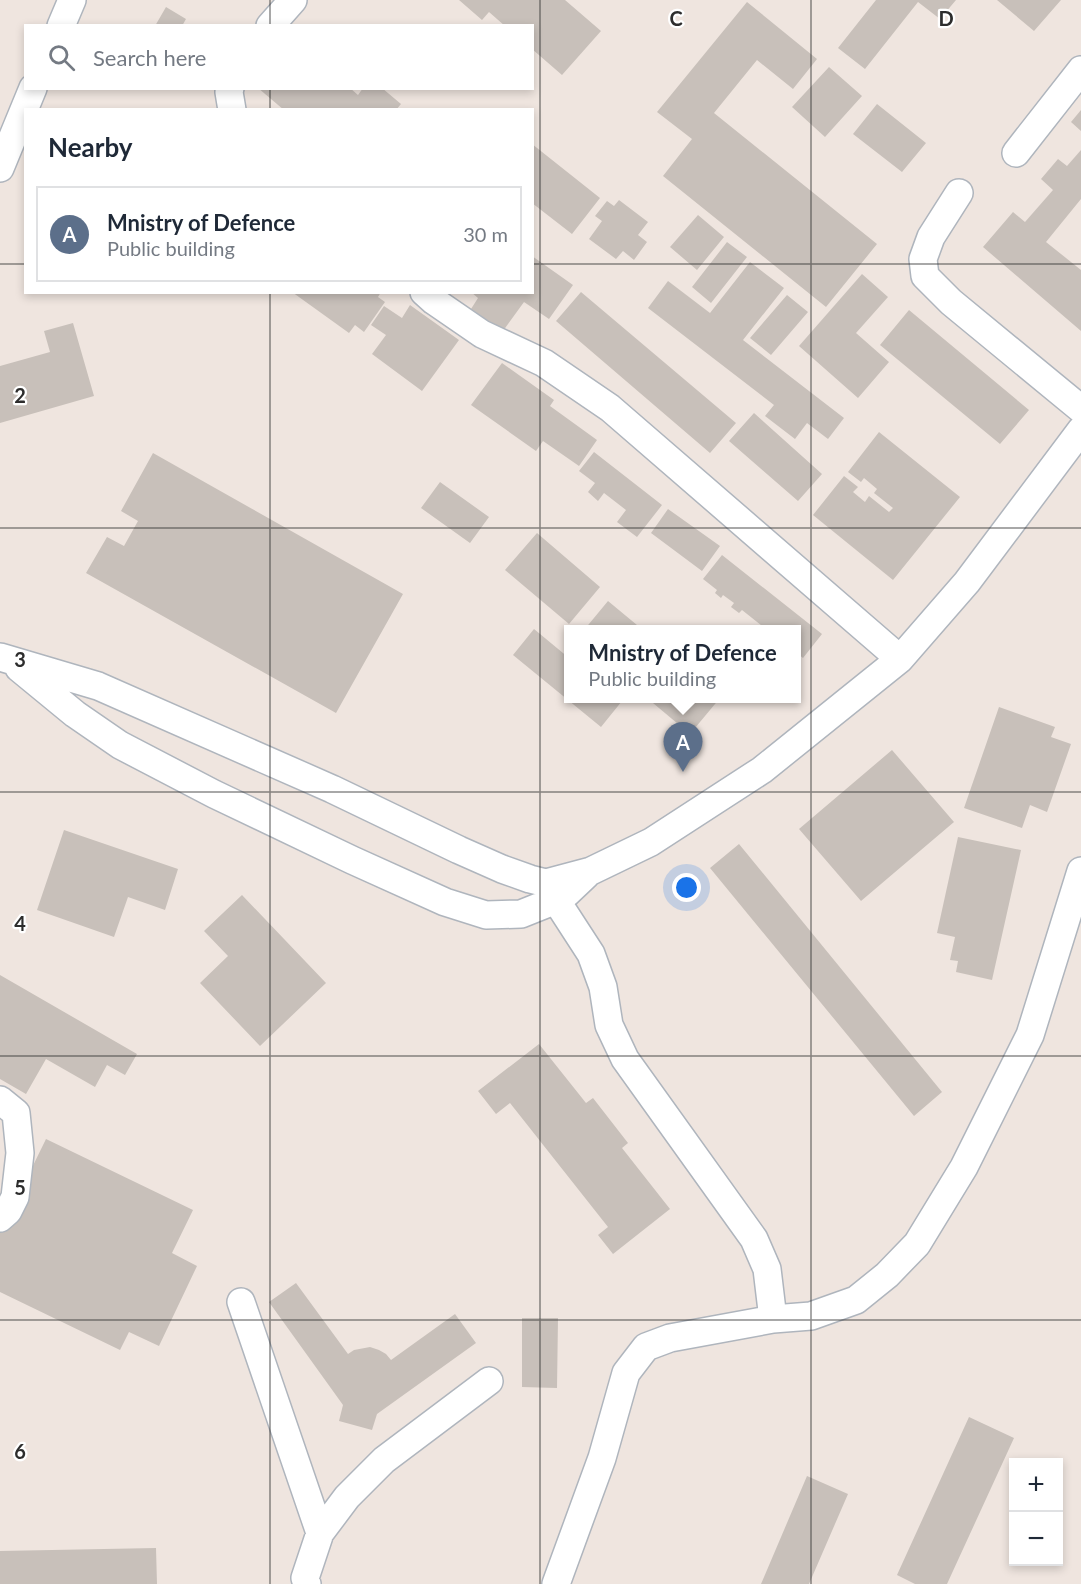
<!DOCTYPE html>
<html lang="en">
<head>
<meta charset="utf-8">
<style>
  body { margin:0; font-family:Lato,sans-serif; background:#f2f2f3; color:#1f2937 }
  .controls { position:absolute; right:18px; bottom:18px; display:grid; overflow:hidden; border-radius:0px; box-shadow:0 3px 9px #0003 }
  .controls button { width:54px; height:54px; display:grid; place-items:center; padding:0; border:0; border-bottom:2px solid #e0e1e3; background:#fff; color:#1f2937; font:30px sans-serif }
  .you { position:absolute; left:687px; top:888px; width:21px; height:21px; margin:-15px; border:4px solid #fff; border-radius:50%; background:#1a73e8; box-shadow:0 0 0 9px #1a73e833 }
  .badge { display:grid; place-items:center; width:39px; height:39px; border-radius:50%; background:#db2777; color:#fff; font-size:20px; font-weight:700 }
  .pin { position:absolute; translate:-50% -50px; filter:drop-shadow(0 2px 3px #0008) }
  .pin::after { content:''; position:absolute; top:32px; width:21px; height:18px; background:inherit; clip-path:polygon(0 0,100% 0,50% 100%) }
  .popup { position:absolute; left:564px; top:625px; width:237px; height:78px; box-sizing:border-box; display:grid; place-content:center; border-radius:0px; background:#fff; filter:drop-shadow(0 2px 4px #0005); font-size:20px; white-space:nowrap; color:#747a83 }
  .popup b { font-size:22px; color:#1f2937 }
  .popup::after { content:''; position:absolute; left:50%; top:100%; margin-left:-12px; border:12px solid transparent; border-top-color:#fff }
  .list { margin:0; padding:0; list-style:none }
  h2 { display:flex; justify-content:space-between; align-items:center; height:78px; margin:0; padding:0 24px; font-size:26px }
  h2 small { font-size:20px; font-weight:400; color:#747a83 }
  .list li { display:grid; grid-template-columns:39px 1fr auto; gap:18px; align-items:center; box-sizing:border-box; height:96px; margin:0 12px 12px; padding:0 12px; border:2px solid #e0e1e3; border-radius:0px }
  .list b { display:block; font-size:22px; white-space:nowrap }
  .list p { margin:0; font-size:20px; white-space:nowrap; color:#747a83 }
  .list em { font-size:20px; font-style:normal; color:#747a83 }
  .icon { flex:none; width:33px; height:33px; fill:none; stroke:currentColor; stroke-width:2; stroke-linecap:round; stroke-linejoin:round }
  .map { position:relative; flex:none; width:1081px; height:1584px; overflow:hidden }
  .search { position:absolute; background:#fff; box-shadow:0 3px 9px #0003; left:24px; top:24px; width:510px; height:66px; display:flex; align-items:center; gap:15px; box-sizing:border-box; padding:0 21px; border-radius:0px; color:#747a83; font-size:22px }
  .panel { position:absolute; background:#fff; box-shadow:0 3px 9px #0003; left:24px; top:108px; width:510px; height:186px; border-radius:0px }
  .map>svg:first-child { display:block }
  .building { fill:#c8c0ba }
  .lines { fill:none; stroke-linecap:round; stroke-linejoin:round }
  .minor-casing { stroke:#afb5bd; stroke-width:30 }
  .minor { stroke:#fff; stroke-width:27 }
  .grid { fill:none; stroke:#2d2d2d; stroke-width:1.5; stroke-opacity:0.55 }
  .grid-label { font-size:20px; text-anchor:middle; font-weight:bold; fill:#2d2d2d; stroke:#fff; stroke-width:4.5; stroke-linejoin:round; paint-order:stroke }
</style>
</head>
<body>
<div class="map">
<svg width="1081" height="1584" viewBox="0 0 1081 1584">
  <rect width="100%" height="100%" fill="#efe5df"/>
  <!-- building -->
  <path class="building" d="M459 0H565L601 31 562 75 532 49V26H505L489 12 482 20Z
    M876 0H956L940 19 918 2 865 69 838 48Z
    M997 0H1061L1034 31Z
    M747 2 817 59 793 89 757 60 714 113 877 244 826 307 663 176 692 139 657 112Z
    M166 7 186 19 182 26H155Z
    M829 67 862 96 825 137 792 107Z
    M258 88H350L358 95 363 88H382L401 104 396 110H284Z
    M877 104 926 143 902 172 853 134Z
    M1081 110V131L1071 122Z
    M532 144 600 198 572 234 532 203Z
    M1081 150V199L1046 242 1081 270V331L983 247 1013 212 1025 222 1053 190 1041 179 1058 159 1067 166Z
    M619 200 648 222 638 235 647 242 634 260 623 251 616 259 589 239 602 221 595 216 607 201 614 206Z
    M698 215 724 237 697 270 670 247Z
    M727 242 747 257 711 303 692 287Z
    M532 256 573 285 549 319 524 302 503 331 471 309 478 298 471 292H532Z
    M750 262 784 288 743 340 844 418 828 439 807 423 795 439 765 416 774 405 648 308 668 281 710 313Z
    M862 274 888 297 856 333 889 362 858 398 799 346Z
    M292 292H381L378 297 385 302 364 332 355 325 349 333Z
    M581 292 736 423 710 453 556 321Z
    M787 295 808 312 771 355 750 338Z
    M410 305 459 340 422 391 372 354 386 335 371 325 384 306 402 318Z
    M909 310 1029 410 1000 444 880 345Z
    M73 323 94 396 0 423V366L50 352 44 331Z
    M502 363 554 400 550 406 597 440 579 466 543 441 536 451 471 405Z
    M754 413 822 474 798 501 729 441Z
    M879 432 960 497 893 580 813 515 844 476 858 487 853 492 865 502 869 496 889 512 893 508 874 493 877 489 864 478 861 482 848 472Z
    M594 452 662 505 637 537 617 522 626 510 604 493 598 501 588 492 595 483 579 471Z
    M153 453 403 594 336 713 86 573 107 537 124 546 138 521 121 511Z
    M440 482 489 517 470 543 421 508Z
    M668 509 720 546 702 571 651 533Z
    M537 533 600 587 569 624 505 570Z
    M722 555 822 634 803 658 797 653V630H767L742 610 739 613 731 607 734 603 723 595 721 598 715 593 717 590 703 579Z
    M608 601 643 630H584Z
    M534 629 569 658V698H619L622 701 601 727 513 655Z
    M647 698H720L690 734Z
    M999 707 1055 727 1051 737 1071 744 1047 812 1030 805 1022 828 964 808Z
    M892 750 954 822 861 901 799 829Z
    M64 830 178 869 165 910 128 897 114 937 37 910Z
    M958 837 1021 850 992 980 956 972 958 961 950 960 955 937 937 933Z
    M739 844 942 1092 914 1116 710 868Z
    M242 895 326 983 260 1046 200 983 228 956 204 931Z
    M0 975 137 1054 125 1075 107 1065 95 1087 46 1059 26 1094 0 1079Z
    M539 1044 586 1103 593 1098 628 1143 622 1148 670 1209 613 1254 598 1235 608 1227 510 1103 496 1114 478 1091Z
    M46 1139 193 1210 172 1253 197 1266 159 1346 129 1332 120 1350 0 1292V1233Z
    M296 1283 348 1354 354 1350 370 1347 379 1350 386 1354 391 1360 455 1314 476 1343 377 1414 372 1430 339 1421 343 1405 269 1302Z
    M522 1318H558L557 1388 522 1387Z
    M969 1417 1014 1438 947 1584H915L897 1575Z
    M807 1476 848 1494 809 1584H761Z
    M156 1548 157 1584H0V1551Z"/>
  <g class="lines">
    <!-- minor casing -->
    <g class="minor-casing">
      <path id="minor" d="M61 26 72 0
        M270 26 293 0
        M230 88 229 92 232 110
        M1016 153 1081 70
        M0 168 33 88
        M959 193 931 237 923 259 925 276 951 302 1081 409
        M424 292 434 301 482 334 544 363 610 408 900 659
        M0 657 98 686 332 789 459 850 502 869 530 879 546 883 591 871 651 842 762 770 900 659 967 582 1081 430
        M19 668 75 714 120 745 214 794 352 860 445 902 486 915 521 914 556 900 567 893 586 875
        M548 885 556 900 591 954 603 987 609 1025 625 1059 754 1239 767 1269 773 1319
        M0 1100 16 1113 20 1153 15 1197 8 1211 0 1218
        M241 1302 320 1533
        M307 1584 305 1578 320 1533 347 1497 384 1460 489 1381
        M556 1584 602 1458 626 1373 646 1347 670 1338 773 1319 811 1316 856 1300 887 1275 917 1244 964 1167 1030 1035 1081 871"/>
    </g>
    <!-- minor -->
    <use href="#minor" class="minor"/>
  </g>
  <!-- grid -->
  <path class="grid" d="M270 0V26M540 0V1584M811 0V1584M270 88V110M0 264H26M532 264H1081M270 292V1584M0 528H1081M0 792H1081M0 1056H1081M0 1320H1081"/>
  <g class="grid-label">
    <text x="676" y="26">C</text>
    <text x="946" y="26">D</text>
    <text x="20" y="403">2</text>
    <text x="20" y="667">3</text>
    <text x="20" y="931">4</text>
    <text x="20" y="1195">5</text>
    <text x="20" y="1459">6</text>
  </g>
</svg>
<div class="controls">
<button>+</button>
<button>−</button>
</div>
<div class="you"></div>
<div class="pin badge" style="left:683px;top:772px;background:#5c6f8a">A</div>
<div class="popup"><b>Mnistry of Defence</b>Public building</div>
<div class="search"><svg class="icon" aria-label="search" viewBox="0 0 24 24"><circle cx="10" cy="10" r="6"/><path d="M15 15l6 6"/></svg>Search here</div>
<section class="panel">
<h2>Nearby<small></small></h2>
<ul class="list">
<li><span class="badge" style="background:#5c6f8a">A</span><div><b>Mnistry of Defence</b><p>Public building</p></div><em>30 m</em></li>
</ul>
</section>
</div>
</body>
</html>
